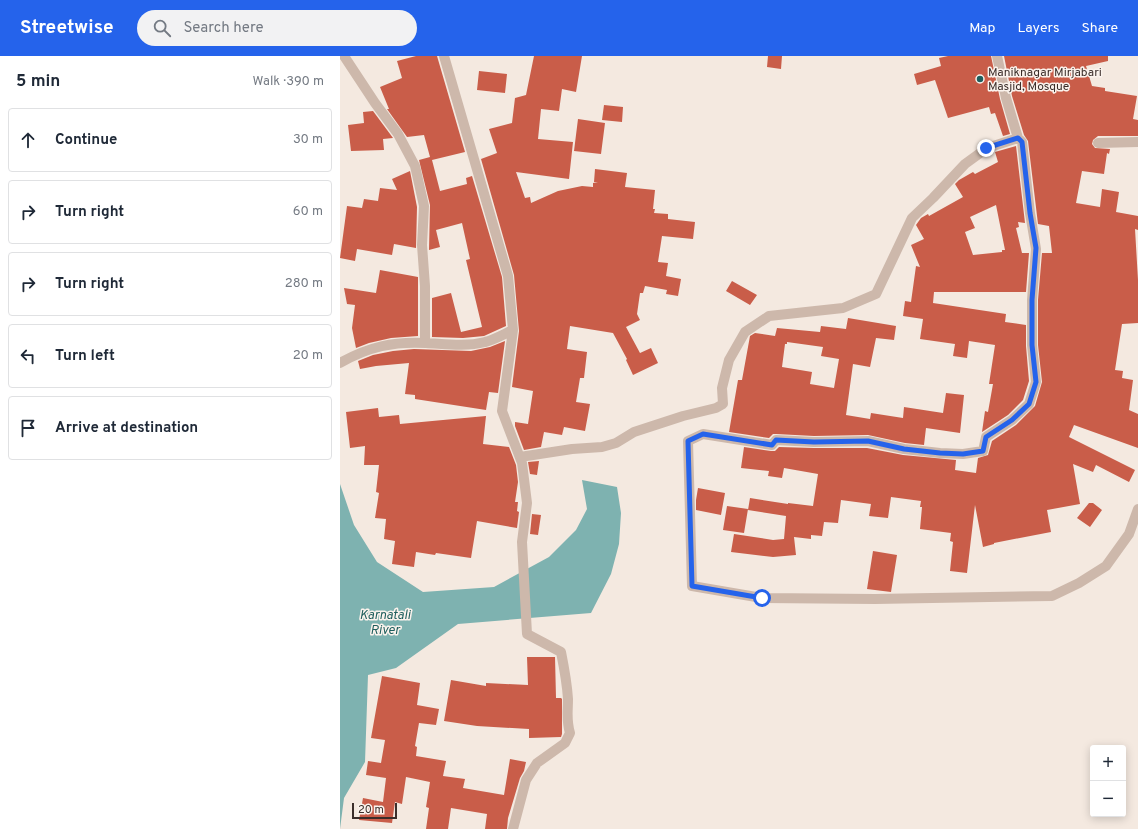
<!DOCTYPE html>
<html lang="en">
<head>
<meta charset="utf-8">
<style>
  body { margin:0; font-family:Overpass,sans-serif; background:#f2f2f3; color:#1f2937 }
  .controls { position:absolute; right:12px; bottom:12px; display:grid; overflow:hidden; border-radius:4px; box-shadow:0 2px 10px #0003 }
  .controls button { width:36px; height:36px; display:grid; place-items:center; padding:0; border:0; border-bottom:1px solid #e0e1e3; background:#fff; color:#1f2937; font:20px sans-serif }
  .scale { position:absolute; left:12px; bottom:10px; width:45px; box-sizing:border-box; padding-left:4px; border:2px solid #3b2e2a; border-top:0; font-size:11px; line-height:14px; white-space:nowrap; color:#3b2e2a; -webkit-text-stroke:3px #fbf3ed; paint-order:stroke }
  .stop { position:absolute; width:12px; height:12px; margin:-9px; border:3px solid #2563eb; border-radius:50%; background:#fff }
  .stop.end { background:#2563eb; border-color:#fff; box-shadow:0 1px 4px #0008 }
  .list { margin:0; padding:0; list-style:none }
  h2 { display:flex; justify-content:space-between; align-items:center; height:52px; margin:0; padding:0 16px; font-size:17px }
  h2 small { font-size:13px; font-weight:400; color:#747a83 }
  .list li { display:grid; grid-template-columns:26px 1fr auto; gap:12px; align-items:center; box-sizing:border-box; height:64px; margin:0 8px 8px; padding:0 8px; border:1px solid #e0e1e3; border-radius:4px }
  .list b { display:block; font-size:15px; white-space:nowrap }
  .list em { font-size:13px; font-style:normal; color:#747a83 }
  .icon { flex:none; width:22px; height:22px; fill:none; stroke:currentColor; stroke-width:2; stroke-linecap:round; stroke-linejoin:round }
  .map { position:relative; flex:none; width:798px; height:773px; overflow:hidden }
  header { display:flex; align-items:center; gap:24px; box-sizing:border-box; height:56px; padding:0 20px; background:#2563eb; color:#fff }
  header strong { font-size:19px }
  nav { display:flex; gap:22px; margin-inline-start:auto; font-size:14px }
  .search { width:280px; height:36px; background:#f2f2f3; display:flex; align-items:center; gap:10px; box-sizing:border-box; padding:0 14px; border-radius:22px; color:#747a83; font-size:15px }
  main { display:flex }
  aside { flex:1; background:#fff }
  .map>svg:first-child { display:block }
  .water { fill:#7eb2b0 }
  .building { fill:#c95d49; fill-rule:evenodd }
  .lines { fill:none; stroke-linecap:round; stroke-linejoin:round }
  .street { stroke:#cdb8ab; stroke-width:10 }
  .route { stroke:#2563eb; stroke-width:5 }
  .poi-dot { fill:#1e5e5d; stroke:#fbf3ed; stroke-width:1.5 }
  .labels { text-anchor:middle; stroke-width:3; stroke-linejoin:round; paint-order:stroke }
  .poi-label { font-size:12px; fill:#3b2e2a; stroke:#fbf3ed; text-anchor:start }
  .water-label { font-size:13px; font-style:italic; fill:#1e5e5d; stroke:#fbf3ed }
</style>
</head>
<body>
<header>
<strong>Streetwise</strong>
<div class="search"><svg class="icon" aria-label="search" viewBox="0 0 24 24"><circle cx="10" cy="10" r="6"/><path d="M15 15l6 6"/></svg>Search here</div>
<nav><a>Map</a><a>Layers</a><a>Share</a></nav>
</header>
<main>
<aside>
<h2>5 min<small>Walk · 390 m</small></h2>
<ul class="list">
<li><svg class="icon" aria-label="ahead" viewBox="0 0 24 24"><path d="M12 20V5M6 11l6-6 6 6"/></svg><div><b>Continue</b></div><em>30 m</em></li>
<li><svg class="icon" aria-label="right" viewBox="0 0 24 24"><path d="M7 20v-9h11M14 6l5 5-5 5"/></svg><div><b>Turn right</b></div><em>60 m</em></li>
<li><svg class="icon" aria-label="right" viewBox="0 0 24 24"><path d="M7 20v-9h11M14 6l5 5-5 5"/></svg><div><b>Turn right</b></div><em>280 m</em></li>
<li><svg class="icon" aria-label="left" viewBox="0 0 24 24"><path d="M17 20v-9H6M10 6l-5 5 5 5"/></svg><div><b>Turn left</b></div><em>20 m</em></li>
<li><svg class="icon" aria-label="arrive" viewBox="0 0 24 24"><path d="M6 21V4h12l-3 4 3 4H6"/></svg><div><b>Arrive at destination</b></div></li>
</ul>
</aside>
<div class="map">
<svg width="798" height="773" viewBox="0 0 798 773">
  <rect width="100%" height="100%" fill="#f4e9e0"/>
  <!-- water -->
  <path class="water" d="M242 424 277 431 281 457 279 488 271 518 251 557 118 568 56 612 28 619 25 706 4 742 0 773V428L14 469 37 506 83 536 154 531 209 501 236 474 247 453Z"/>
  <!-- building -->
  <path class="building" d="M76 0H97L125 96 92 104 100 135 127 128 126 122 132 120 162 221 166 270 144 280 123 282 92 281V242L111 237 121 276 142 271 126 204 130 203 122 167 96 174 100 191 89 194 90 149 79 104 90 101 84 79 67 81 47 53H49L40 31 62 22 57 5Z
    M194 0H242L236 36 222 33 219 55 201 53 198 83 233 86 229 123 176 116 185 142 190 141 191 147 218 135 242 130 253 131V127L258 126H254L255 113 287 117 285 131 315 134 313 153H315L314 157 328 158V163L355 166 353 183 322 180 318 206 328 207 326 220 341 223 338 240 326 238 327 234 305 230 303 237H300L297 258 300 264 286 271 300 297 311 292 318 307 293 319 286 304 287 303 273 277 230 270 227 293 247 296 244 322H240L236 346 250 348 245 375 224 371 222 379 204 376 201 391 184 394 175 370V366L188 368 193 335 172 331 179 275 174 219 141 103 157 97 149 73 172 67 175 42 186 39Z
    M428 0H442L441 13 427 11Z
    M608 0H651L660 43 670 78 663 80 655 57 651 58 649 51 608 62 595 24 577 29 574 18 601 10 599 2Z
    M664 0H768V5L746 10 752 30 765 32V35L797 40 793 63 798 64V80H758L753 84 752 88 755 92 770 93 769 98 767 97 764 118 742 115 736 147 760 151 762 133 779 136 776 156 798 160V174L795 173 798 224V267L782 268 775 314 783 315 782 322 793 324 789 354 798 358V392L734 369 729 381 795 414 789 426 756 409 753 416 733 408 740 448 707 454 711 476 654 487V488L643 491 635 449 627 517 610 515 613 486 610 485 611 477 580 473 582 451H580L581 445 551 441 548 462 529 460 531 448 501 444 498 467 484 466 482 480 471 479V483L454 481 456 499 433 501 391 496 394 478 433 484 444 483 446 460 408 454 410 442 448 448V447L473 450 478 418 444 412 442 422 428 420 429 415 401 412 404 391 431 395H435L439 391 474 392H527L563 399 616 404 615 414 636 417 638 402 648 399 652 385 676 369 695 350 702 326 698 289V244L702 197H712L709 170 698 168 688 85 684 79 672 40Z
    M139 15 167 18 165 37 137 34Z
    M264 49 283 51 282 66 262 64Z
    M33 55 53 82 43 83 44 94 11 95 8 69 24 67 23 56Z
    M238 63 265 67 261 98 234 95Z
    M676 90 685 167 678 166 679 171 676 172 682 197H689L686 236H594L593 247 666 258 665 266 686 269V290L689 325 683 344 668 359 642 376 645 355 648 356 653 328H649L655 289 629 285 627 302 613 300 615 288 580 283 583 263 563 260 565 245 571 246 576 210 580 211 571 189 584 183 576 169 581 162 588 158 589 160 623 141 615 128 619 124 633 116 635 118 658 106 655 96ZM656 149 665 194H662V196L633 199 625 176 635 172 630 161Z
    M70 115 77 151 76 192 54 188 52 199 17 193 15 205 0 202 7 150 22 152 24 143 38 145 40 132 57 134 52 123Z
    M40 214 78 221V280L51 282 29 287 16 292 12 272 15 249 7 248 4 232 36 237Z
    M392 225 417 239 410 249 386 235Z
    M508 262 556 270 554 284 536 282 530 311 513 308 506 359 530 363 531 357 563 362 564 351 603 357 606 337 624 339 620 377 586 372 584 389 565 387 528 379 474 380 436 378H433L429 382 389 376 398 324H402L410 280 415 277 435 280 437 272 480 276 481 270 506 273ZM447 286 483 291 481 300 499 303 494 332 470 328 472 316 442 311 445 288H447Z
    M165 285 158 337 149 336 146 354 75 343V339L65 338 69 307 36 310 20 313 18 305 33 299 53 295 74 293 131 295 150 291Z
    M38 352 39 361 59 359 60 368 146 360 143 388 169 391 176 409 178 426 175 446H178L177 455 179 456 177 472 137 465 131 502 96 497 95 499 76 496 74 511 52 508 55 485 44 483 46 463 35 462 39 437 36 436 39 409H24L25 390 10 392 6 356Z
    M199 405 197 419 190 418 188 406Z
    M358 432 385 437 381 459 356 454V444Z
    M749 447H753L762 454 750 471 737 462Z
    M387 450 408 453 404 477 383 474Z
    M192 458 201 459 198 479 190 478Z
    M533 495 557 499 551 536 527 533Z
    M187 601H215L216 642H221L222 643V678L221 681 189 682V673L137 670 104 665 111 624 146 630V627L188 629Z
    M42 620 80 627 77 649 99 653 96 669 79 667 75 690 77 691 76 700 106 705 103 720 125 723 123 732 164 739 170 703 186 706 184 715 180 722 168 762 167 773H145L147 758 111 752 108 773H86L89 752 86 751 90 726 66 721 62 748 55 746 52 767 19 764 23 742 43 746 46 722 26 719 28 705 41 707 45 684 31 682Z"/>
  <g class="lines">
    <!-- street -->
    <path class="street" d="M4 0 35 47 58 78 75 110 84 150 82 189 85 230V287
      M104 0 168 220 173 274 162 355 182 407 187 447 182 486 187 578 221 596C224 611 227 627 228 643 228 656 226 664 230 677L225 687 197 707 186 724 173 773
      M657 0 666 42 678 82 682 86 690 157 696 193 692 244V289L696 326 689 348 672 364 646 381 643 395 623 398 600 397 564 393 528 385 474 386 436 384 432 389 363 378 348 385 352 530 422 542 535 543 712 540 739 527 766 510 789 478 798 453
      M758 87 798 86
      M0 307C28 291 54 285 86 287 106 288 125 291 145 286 154 284 164 278 173 274
      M180 401 232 393 262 391 276 387 294 376 343 360 376 352 383 348 382 332 389 304 405 276 429 260 503 252 536 238 572 162 593 142 625 108 647 92 678 82"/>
  </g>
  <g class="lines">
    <!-- route -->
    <path class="route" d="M422 542 352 530 348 385 363 378 432 389 436 384 474 386 528 385 564 393 600 397 623 398 643 395 646 381 672 364 689 348 696 326 692 289V244L696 192 690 157 682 86 678 82 646 92"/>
  </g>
  <!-- markers -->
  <circle class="poi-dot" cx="640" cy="23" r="4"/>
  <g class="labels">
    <!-- poi labels -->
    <g class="poi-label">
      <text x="648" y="20">Maniknagar Mirjabari<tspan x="648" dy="14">Masjid, Mosque</tspan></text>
    </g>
    <!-- water labels -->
    <g class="water-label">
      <text x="45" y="563">Karnatali<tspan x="45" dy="15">River</tspan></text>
    </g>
  </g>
</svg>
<div class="controls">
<button>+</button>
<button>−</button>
</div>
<div class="scale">20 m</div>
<div class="stop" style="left:422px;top:542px"></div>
<div class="stop end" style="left:646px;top:92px"></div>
</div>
</main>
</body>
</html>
